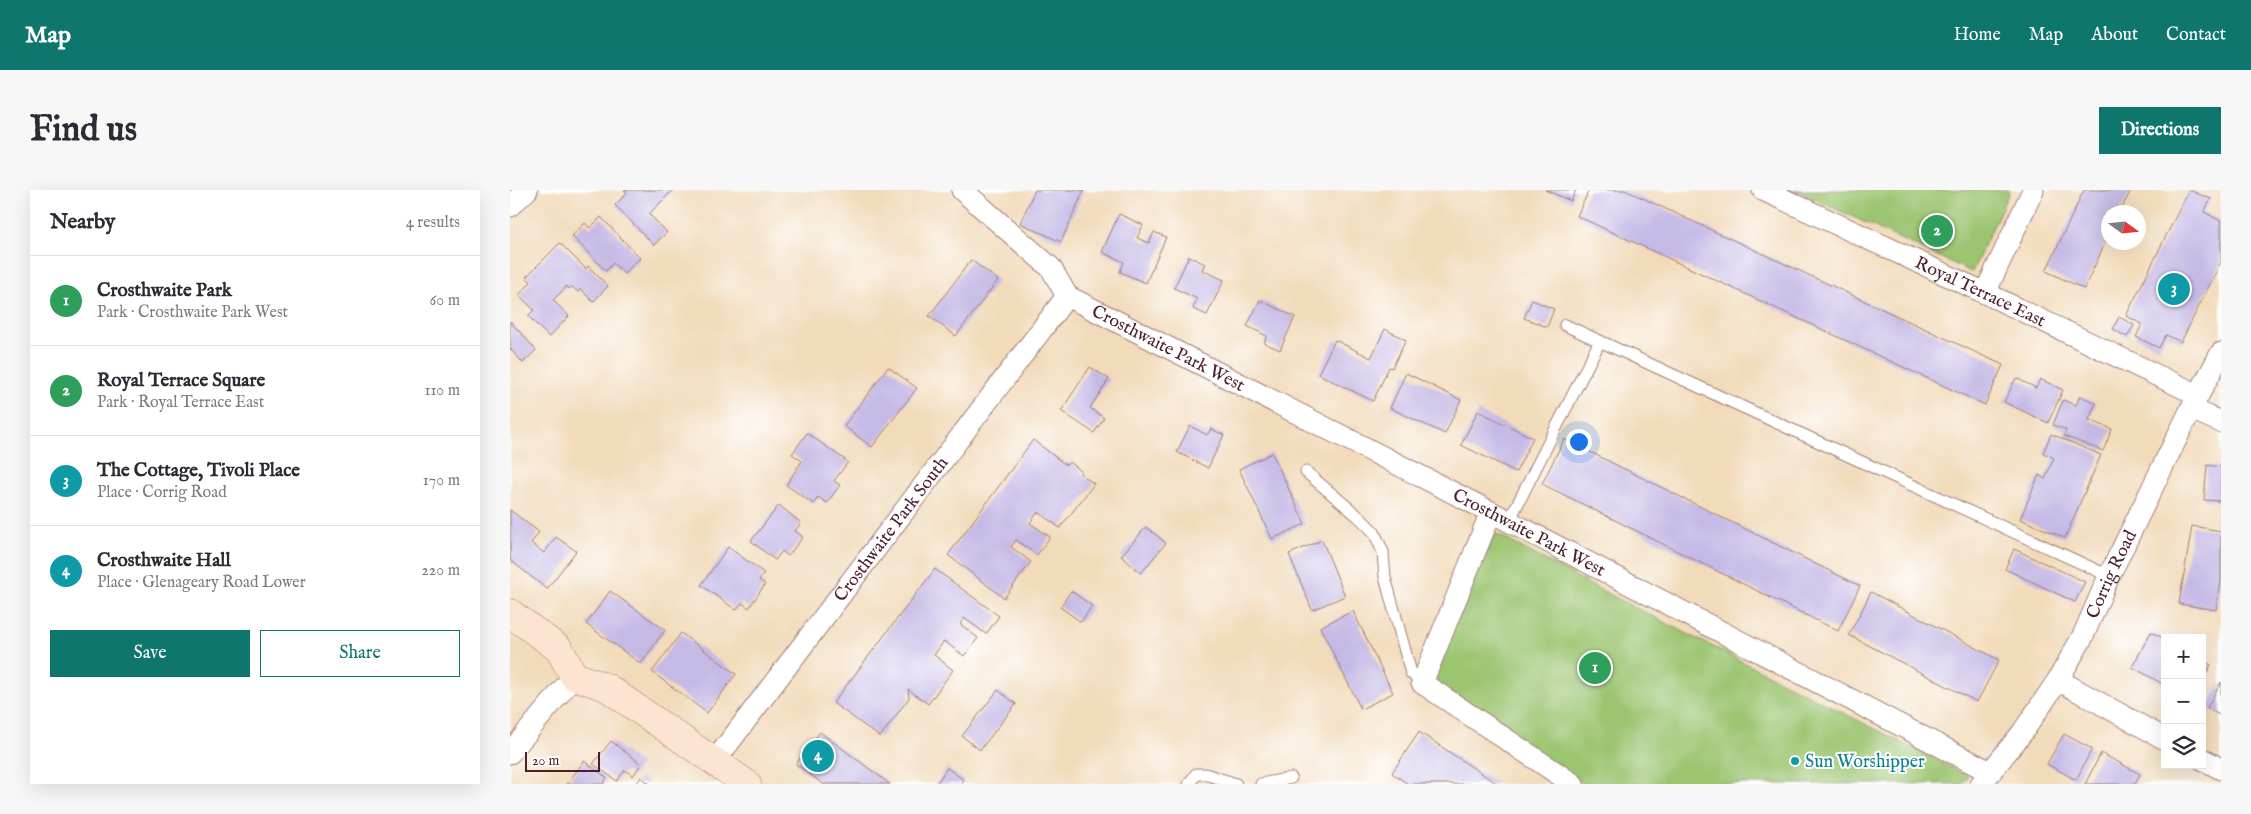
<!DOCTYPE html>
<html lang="en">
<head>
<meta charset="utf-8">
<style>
  body { margin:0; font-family:"IM FELL English",serif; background:#f7f7f7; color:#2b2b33 }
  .controls { position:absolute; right:15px; bottom:15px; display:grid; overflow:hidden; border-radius:0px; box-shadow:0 5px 20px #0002 }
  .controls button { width:45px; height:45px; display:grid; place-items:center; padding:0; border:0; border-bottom:1px solid #e1e1e2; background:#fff; color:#2b2b33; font:25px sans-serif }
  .compass { position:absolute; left:1591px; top:15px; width:45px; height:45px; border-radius:50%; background:#fff; box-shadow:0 5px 20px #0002; rotate:105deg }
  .scale { position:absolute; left:15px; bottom:12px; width:75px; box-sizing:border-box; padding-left:5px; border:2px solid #4a1f2b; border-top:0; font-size:14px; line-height:18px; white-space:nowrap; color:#4a1f2b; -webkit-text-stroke:4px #fff; paint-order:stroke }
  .you { position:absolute; left:1068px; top:251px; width:18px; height:18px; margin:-12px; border:4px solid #fff; border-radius:50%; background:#1a73e8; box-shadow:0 0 0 8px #1a73e833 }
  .badge { display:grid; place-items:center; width:32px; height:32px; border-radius:50%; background:#0f766e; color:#fff; font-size:16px; font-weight:700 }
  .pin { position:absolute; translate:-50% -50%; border:2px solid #fff; box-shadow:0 1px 5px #0006 }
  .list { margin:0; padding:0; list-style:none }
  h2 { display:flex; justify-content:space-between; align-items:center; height:65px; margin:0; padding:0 20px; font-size:21px }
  h2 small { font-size:16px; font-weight:400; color:#7c7c81 }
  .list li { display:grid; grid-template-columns:32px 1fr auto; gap:15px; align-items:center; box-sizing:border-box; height:90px; padding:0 20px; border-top:1px solid #e1e1e2 }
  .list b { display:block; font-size:19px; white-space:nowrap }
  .list p { margin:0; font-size:16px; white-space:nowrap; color:#7c7c81 }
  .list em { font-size:16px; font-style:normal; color:#7c7c81 }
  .actions { display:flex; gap:10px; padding:15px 20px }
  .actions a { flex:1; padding:11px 0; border:1px solid #0f766e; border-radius:0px; text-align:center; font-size:18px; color:#0f766e }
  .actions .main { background:#0f766e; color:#fff }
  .icon { flex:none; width:28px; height:28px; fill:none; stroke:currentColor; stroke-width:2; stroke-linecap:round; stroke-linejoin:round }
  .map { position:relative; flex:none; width:1711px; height:594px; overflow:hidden; border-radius:0px }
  header { display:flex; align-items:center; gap:30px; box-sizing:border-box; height:70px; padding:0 25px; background:#0f766e; color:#fff }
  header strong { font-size:24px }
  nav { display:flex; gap:28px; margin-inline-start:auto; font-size:18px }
  .intro { display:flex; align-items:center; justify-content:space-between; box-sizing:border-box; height:120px; padding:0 30px }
  h1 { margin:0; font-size:35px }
  .button { padding:12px 22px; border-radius:0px; background:#0f766e; color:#fff; font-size:18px; font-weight:700 }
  main { display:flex; gap:30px; padding:0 30px }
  aside { flex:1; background:#fff; border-radius:0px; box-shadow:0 5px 20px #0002 }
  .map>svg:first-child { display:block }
  .green { fill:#9cc571; stroke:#73724e }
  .building { fill:#c5b9e5 }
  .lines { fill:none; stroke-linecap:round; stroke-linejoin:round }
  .service-casing { stroke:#9e7d73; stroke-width:13 }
  .minor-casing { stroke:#9e7d73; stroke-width:23 }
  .secondary-casing { stroke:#9e7d73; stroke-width:29 }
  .service { stroke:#fff; stroke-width:11 }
  .minor { stroke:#fff; stroke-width:21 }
  .secondary { stroke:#fde4d1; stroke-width:28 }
  .culture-dot { fill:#0f9aa8; stroke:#fff; stroke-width:2 }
  .labels { text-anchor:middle; stroke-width:4; stroke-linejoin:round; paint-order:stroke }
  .street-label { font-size:18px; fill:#4a1f2b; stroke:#fff }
  .culture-label { font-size:18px; fill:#0d838f; stroke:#fff; text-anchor:start }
</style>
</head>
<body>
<header>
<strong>Map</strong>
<nav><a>Home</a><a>Map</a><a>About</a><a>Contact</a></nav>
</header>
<div class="intro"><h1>Find us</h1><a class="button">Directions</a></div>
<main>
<aside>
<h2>Nearby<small>4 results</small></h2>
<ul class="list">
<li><span class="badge" style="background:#2e9e5b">1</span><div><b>Crosthwaite Park</b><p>Park · Crosthwaite Park West</p></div><em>60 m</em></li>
<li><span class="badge" style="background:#2e9e5b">2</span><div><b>Royal Terrace Square</b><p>Park · Royal Terrace East</p></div><em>110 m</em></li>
<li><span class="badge" style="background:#0f9aa8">3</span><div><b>The Cottage, Tivoli Place</b><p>Place · Corrig Road</p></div><em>170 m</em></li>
<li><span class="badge" style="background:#0f9aa8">4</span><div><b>Crosthwaite Hall</b><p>Place · Glenageary Road Lower</p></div><em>220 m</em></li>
</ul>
<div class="actions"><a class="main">Save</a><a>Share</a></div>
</aside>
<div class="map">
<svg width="1711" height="594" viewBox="0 0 1711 594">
  <rect width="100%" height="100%" fill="#fff"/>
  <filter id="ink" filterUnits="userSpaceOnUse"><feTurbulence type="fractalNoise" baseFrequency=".02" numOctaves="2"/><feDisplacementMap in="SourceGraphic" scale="10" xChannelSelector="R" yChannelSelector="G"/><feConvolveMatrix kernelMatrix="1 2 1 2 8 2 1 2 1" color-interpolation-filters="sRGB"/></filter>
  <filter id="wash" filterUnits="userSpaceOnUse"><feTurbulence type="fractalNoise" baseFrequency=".0096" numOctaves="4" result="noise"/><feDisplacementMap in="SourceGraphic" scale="20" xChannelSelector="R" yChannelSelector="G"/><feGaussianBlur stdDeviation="1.12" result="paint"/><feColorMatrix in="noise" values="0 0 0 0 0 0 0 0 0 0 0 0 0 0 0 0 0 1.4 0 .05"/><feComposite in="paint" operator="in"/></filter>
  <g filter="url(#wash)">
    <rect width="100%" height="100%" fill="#f2dbbb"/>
    <!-- green -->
    <path class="green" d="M1285 0H1500L1462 82Z
      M985 343 1081 395 1458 586 1452 594H1074L1004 548 921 489Z"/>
    <g id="blocks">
      <!-- building -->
      <path class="building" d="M114 0H163L139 24 157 42 144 55 105 15 117 3Z
        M525 0H574L551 52 510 33Z
        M1035 0H1066L1061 11Z
        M1079 0H1115L1493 175 1475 215 1067 26Z
        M1574 0H1621L1610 22H1598V47L1574 99 1536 81Z
        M1679 0 1701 9 1694 22 1711 31V72L1671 152 1656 145 1649 158 1626 147 1632 134 1616 126Z
        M609 24 633 35 627 48 639 53 644 42 656 47 636 93 610 82 614 72 592 62Z
        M91 27 130 68 114 84 103 73 96 81 62 46 75 33 80 38Z
        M50 53 76 79 78 76 98 96 83 112 71 99 68 102 61 96 59 99 57 96 43 110 59 126 39 147 18 126 24 120 9 105 21 92 16 87Z
        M679 66 695 74 692 80 714 90 697 125 683 119 687 109 664 98Z
        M461 70 488 90 446 146 419 126Z
        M750 110 785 127 770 160 754 153 757 146 737 136Z
        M1022 110 1044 119 1037 137 1014 128Z
        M1609 127 1624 135 1617 147 1603 139Z
        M0 131 26 160 13 173 0 159Z
        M875 139 896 150 882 178 879 177 863 211 808 184 825 150 861 168Z
        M378 177 407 198 362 257 334 236Z
        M580 177 599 189 580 218 594 228 584 243 551 221Z
        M896 183 951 210 935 244 880 218Z
        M1506 188 1526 198 1530 189 1553 200 1538 233 1494 212Z
        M1570 206 1586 213 1579 230 1602 239 1593 261 1554 246 1556 240 1543 235 1553 210 1566 215Z
        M968 221 1023 248 1006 282 951 255Z
        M680 236 697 245 701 239 714 245 698 278 667 262Z
        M297 243 338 272 324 291 330 295 317 313 308 307 304 314 276 295 292 271 282 264Z
        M1541 244 1591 265 1555 348 1510 329 1529 285 1535 289 1544 268 1533 263Z
        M1054 249 1350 396 1328 441 1032 294Z
        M523 250 556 275 560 272 571 281 570 283 584 294 550 338 528 322 520 333 540 347 527 365 506 350 501 357 521 372 494 408 438 365Z
        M762 263 795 334 762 349 729 279Z
        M1697 275 1711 277V311L1694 310Z
        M269 315 291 333 285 341 293 347 278 366 272 361 265 370 241 351Z
        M0 320 29 342 21 353 34 363 46 347 66 361 37 399 0 370Z
        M1682 336 1711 341V391L1706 420 1669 414Z
        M636 337 656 353 631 383 611 366Z
        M812 350 835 406 802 420 779 364Z
        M218 357 254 383 249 390 255 394 239 418 232 413 226 420 191 395Z
        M1504 359 1575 392 1565 412 1495 379Z
        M425 379 489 426 476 444 454 428 450 434 468 448 454 466 434 451 424 465 443 480 418 514 398 499 399 508 370 547 323 513Z
        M100 401 155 440 131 474 76 434Z
        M561 401 582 416 571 432 550 417Z
        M1361 402 1489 470 1467 512 1339 445Z
        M843 421 883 503 851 519 810 437Z
        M1641 442 1655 449V495L1622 477Z
        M171 443 226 484 197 523 142 482Z
        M1692 470 1701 475 1692 491Z
        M1711 492V526L1697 518Z
        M488 500 506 514 470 560 452 546Z
        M310 542 330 557 380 594H313L286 574Z
        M909 542 977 587 988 594H898L882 583Z
        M1554 544 1582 559 1566 590 1537 574Z
        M101 551 131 574 123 586 115 580 107 591 83 574Z
        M1591 563 1630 584 1625 594H1575Z
        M74 571 97 588 93 594H57Z
        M437 578 454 590 451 594H426Z
        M131 587 140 594H126Z"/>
    </g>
  </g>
  <g filter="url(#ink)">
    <use href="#blocks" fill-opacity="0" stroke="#9e7d73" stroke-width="1"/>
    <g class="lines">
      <!-- service casing -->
      <g class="service-casing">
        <path id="service" d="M1055 135 1599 386
          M796 282 849 327 864 342 873 362 875 387 901 483 912 493
          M999 331 1090 151
          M679 594 686 584H695L726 594
          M751 594 781 588"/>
      </g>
      <!-- minor casing -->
      <g class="minor-casing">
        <g id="minor">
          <path d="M452 0 541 78 557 106"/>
          <path id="s1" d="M1253 0 1475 103 1688 205"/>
          <path d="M0 16 17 0"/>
          <path d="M1475 103 1523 0"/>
          <path id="s2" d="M557 106 981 322 1480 582"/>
          <path d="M1681 219 1711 232"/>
          <path d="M981 322 912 493 1063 594"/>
          <path d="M1548 490 1655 549"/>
          <path d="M0 563 64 486"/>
          <path d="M1692 569 1711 579"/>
          <path id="s3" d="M205 571 557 106"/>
          <path id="s4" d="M1471 594 1512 543 1548 490 1573 446 1599 386 1681 219 1711 163"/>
        </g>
      </g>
      <!-- secondary casing -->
      <g class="secondary-casing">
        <path id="secondary" d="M0 423 49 459 64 486 96 497 237 594"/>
      </g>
      <!-- service -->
      <use href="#service" class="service"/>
      <!-- minor -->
      <use href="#minor" class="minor"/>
      <!-- secondary -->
      <use href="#secondary" class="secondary"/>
    </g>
  </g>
  <!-- markers -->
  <circle class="culture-dot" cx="1285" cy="571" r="5"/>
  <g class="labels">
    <!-- street labels -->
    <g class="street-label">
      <text dy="6" stroke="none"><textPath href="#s1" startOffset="240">Royal Terrace East</textPath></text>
      <text dy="6" stroke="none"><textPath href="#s2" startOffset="114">Crosthwaite Park West</textPath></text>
      <text dy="6" stroke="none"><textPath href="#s3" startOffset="291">Crosthwaite Park South</textPath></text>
      <text dy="6" stroke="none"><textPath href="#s2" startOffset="519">Crosthwaite Park West</textPath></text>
      <text dy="6" stroke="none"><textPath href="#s4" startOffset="248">Corrig Road</textPath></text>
    </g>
    <!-- culture labels -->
    <g class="culture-label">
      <text x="1295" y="577">Sun Worshipper</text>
    </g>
  </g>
</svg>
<div class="controls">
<button>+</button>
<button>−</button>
<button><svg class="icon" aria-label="layers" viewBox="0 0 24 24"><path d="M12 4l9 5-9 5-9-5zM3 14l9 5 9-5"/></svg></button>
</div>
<svg class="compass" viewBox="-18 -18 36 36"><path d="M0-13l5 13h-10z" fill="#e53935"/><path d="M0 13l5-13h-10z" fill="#7c7c81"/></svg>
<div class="scale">20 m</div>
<div class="you"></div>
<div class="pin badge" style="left:1085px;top:478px;background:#2e9e5b">1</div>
<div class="pin badge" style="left:1427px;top:41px;background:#2e9e5b">2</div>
<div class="pin badge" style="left:1664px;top:99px;background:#0f9aa8">3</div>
<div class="pin badge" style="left:308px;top:566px;background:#0f9aa8">4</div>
</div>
</main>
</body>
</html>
